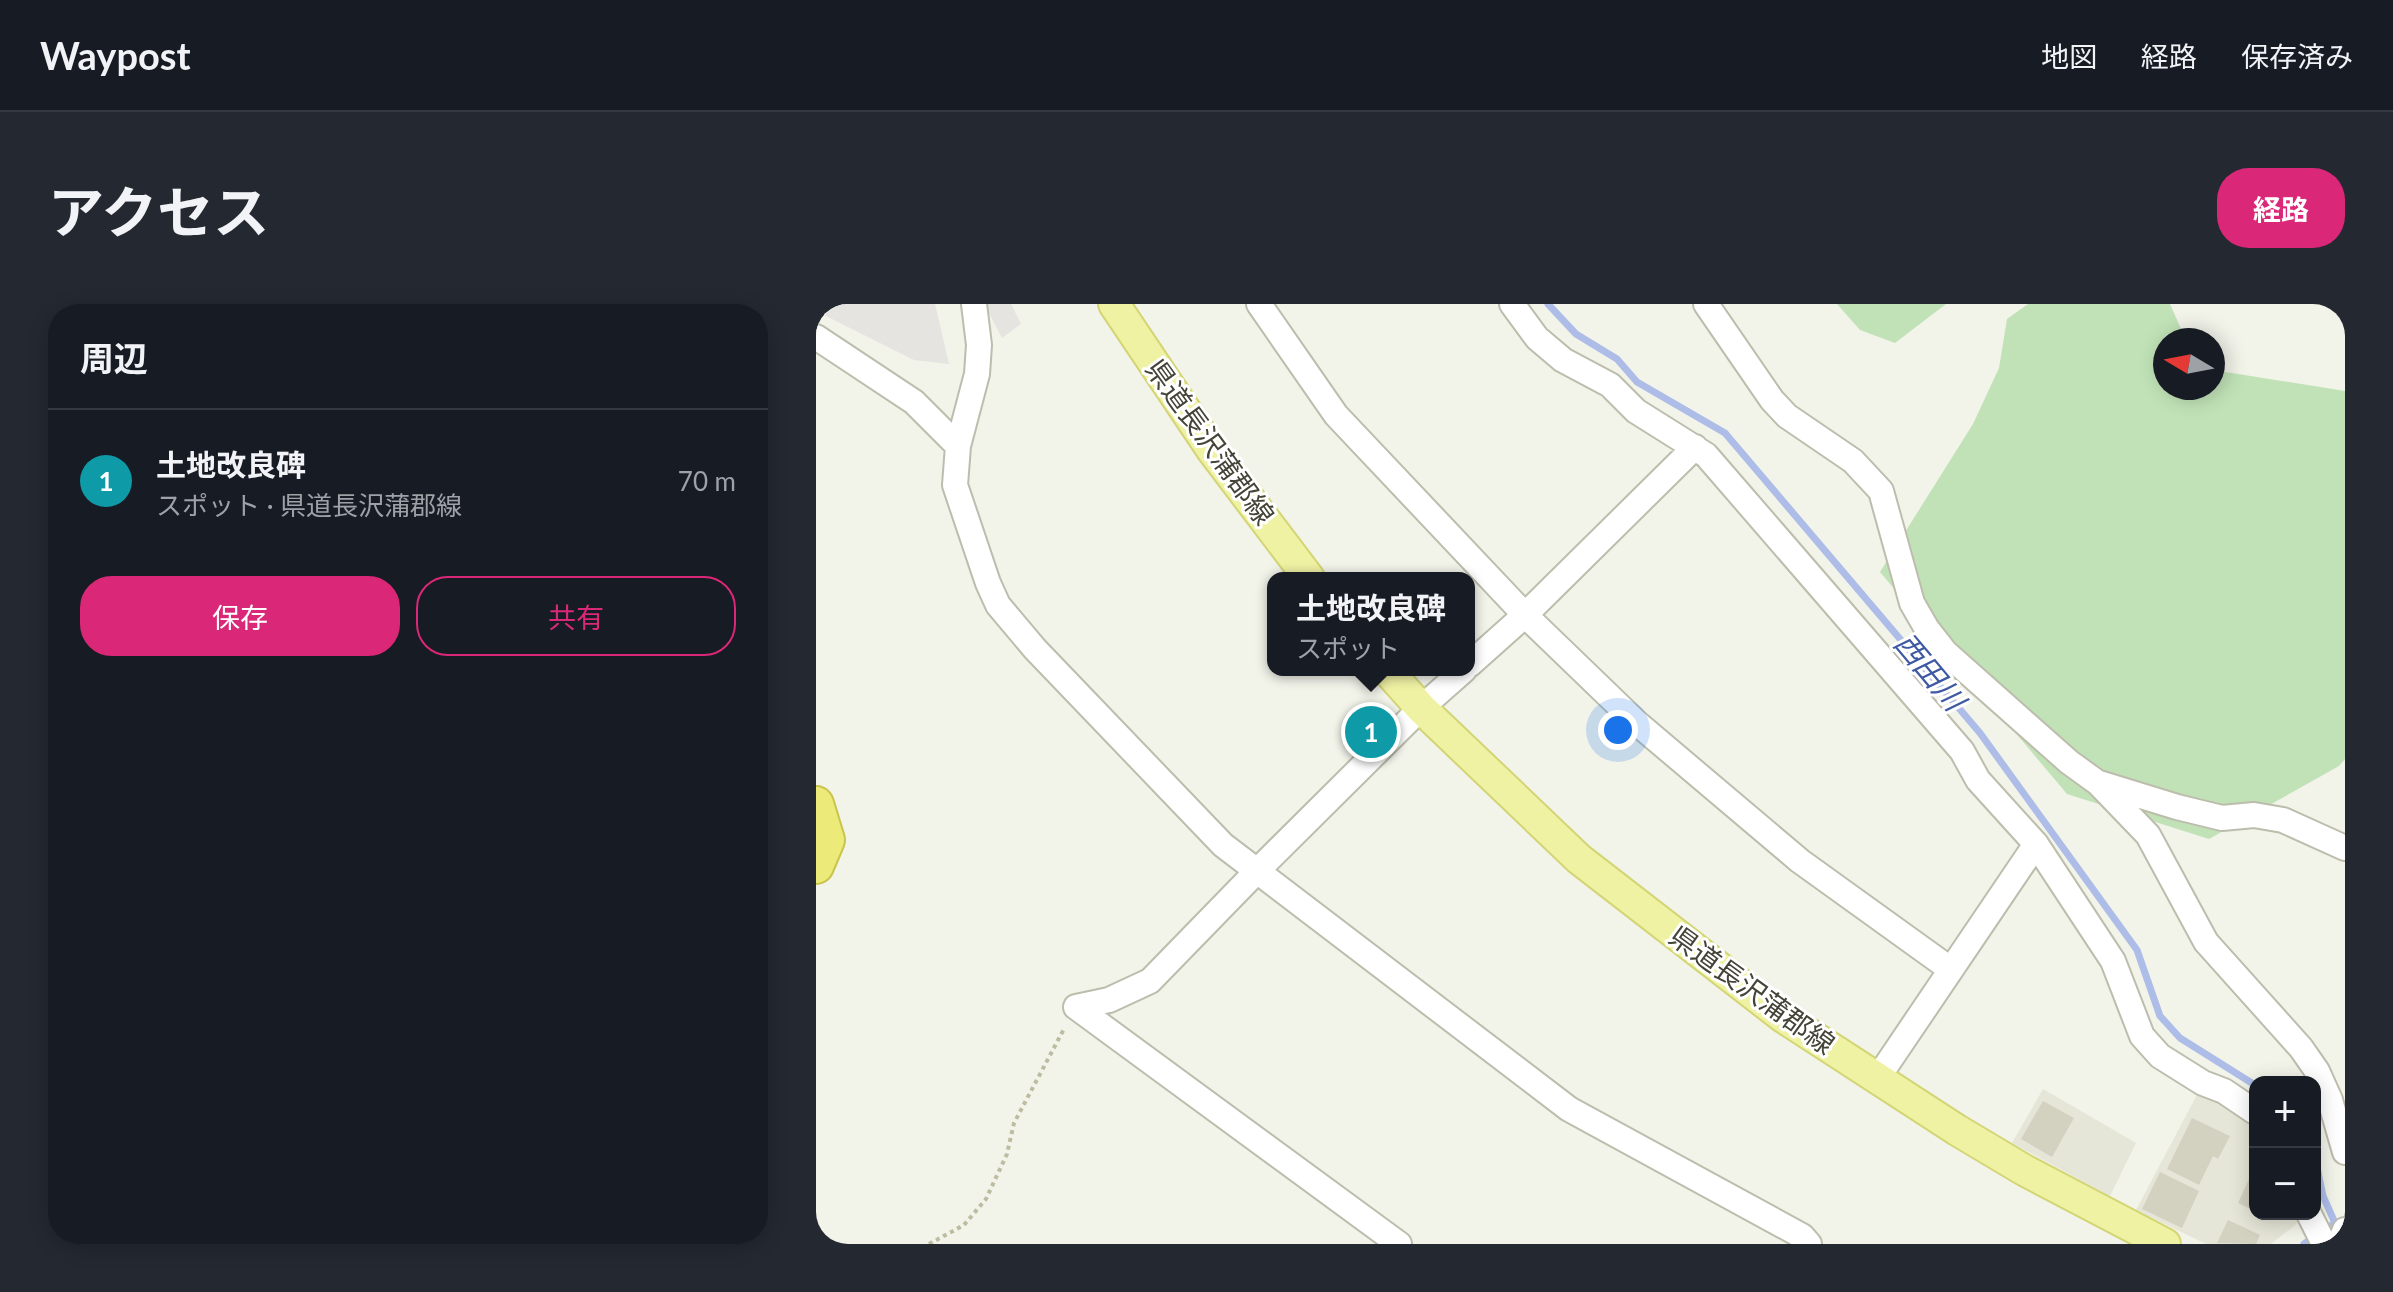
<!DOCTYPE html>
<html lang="ja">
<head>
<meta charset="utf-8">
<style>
  body { margin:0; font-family:Lato,"Noto Sans JP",sans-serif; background:#242831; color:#f1f3f6 }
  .controls { position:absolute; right:24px; bottom:24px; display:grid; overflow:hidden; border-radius:16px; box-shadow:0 4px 20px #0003 }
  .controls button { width:72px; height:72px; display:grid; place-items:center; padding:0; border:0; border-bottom:2px solid #363941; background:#171b24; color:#f1f3f6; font:40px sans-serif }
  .compass { position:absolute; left:1337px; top:24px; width:72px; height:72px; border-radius:50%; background:#171b24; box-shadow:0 4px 20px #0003; rotate:280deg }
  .you { position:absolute; left:802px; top:426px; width:28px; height:28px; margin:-20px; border:6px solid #fff; border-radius:50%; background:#1a73e8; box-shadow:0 0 0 12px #1a73e833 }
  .badge { display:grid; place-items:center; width:52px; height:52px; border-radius:50%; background:#db2777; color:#fff; font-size:26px; font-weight:700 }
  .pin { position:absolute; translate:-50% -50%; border:4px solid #fff; box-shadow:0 2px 8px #0006 }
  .popup { position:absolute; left:451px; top:268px; width:208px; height:104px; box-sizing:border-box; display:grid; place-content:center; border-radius:16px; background:#171b24; filter:drop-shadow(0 2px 6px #0005); font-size:26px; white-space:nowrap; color:#9ea1a6 }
  .popup b { font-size:30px; color:#f1f3f6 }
  .popup::after { content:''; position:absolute; left:50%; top:100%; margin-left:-16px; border:16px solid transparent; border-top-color:#171b24 }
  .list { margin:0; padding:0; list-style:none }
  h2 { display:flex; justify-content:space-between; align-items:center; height:104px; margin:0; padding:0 32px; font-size:34px }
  h2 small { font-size:26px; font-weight:400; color:#9ea1a6 }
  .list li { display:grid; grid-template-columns:52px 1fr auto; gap:24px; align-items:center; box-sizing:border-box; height:144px; padding:0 32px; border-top:2px solid #363941 }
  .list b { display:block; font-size:30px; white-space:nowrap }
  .list p { margin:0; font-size:26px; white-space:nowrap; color:#9ea1a6 }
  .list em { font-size:26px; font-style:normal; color:#9ea1a6 }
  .actions { display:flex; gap:16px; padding:24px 32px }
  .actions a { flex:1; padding:18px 0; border:2px solid #db2777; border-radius:32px; text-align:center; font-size:28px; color:#db2777 }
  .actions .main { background:#db2777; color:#fff }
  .map { position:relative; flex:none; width:1529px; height:940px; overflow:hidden; border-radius:32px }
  header { display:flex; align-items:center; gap:48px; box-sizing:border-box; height:112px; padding:0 40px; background:#171b24; border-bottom:2px solid #363941 }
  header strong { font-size:38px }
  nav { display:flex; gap:44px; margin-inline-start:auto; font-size:28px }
  .intro { display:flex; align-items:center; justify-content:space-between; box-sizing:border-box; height:192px; padding:0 48px }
  h1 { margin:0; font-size:56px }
  .button { padding:20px 36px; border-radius:32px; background:#db2777; color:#fff; font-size:28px; font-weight:700 }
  main { display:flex; gap:48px; padding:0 48px }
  aside { flex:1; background:#171b24; border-radius:32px; box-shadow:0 4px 20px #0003 }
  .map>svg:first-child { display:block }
  .residential { fill:#e6e6d8 }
  .green { fill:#c1e2b7 }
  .parking { fill:#e5e4e0 }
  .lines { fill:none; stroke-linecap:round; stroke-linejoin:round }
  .stream { stroke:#adbde8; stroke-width:7 }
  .building { fill:#d3d1c0 }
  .minor-casing { stroke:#bdbdad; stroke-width:28 }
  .major-casing { stroke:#d3d575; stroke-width:34 }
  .highway-casing { stroke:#cac44b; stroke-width:38 }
  .path { stroke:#bdbca0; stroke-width:4; stroke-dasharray:4 4; stroke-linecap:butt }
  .minor { stroke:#fff; stroke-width:24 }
  .major { stroke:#eff2a3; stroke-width:30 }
  .highway { stroke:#eceb7a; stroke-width:34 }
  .labels { text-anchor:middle; stroke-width:6; stroke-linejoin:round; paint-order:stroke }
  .street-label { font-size:28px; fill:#454438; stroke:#fff }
  .water-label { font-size:30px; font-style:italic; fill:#3e59a4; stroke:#fff }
</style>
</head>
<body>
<header>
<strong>Waypost</strong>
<nav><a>地図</a><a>経路</a><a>保存済み</a></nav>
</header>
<div class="intro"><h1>アクセス</h1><a class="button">経路</a></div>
<main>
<aside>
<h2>周辺<small></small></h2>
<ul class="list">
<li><span class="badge" style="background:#0f9aa8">1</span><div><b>土地改良碑</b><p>スポット · 県道長沢蒲郡線</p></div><em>70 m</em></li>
</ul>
<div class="actions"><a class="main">保存</a><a>共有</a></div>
</aside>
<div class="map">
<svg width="1529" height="940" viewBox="0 0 1529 940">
  <rect width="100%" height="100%" fill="#f2f3e9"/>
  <!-- residential -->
  <path class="residential" d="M1227 785 1320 839 1294 892 1196 839Z
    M1384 785 1439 815V910H1487L1488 914 1455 940H1390L1320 906Z"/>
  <!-- green -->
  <path class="green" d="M1021 0H1130L1079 39 1044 26Z
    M1212 0H1354L1370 36H1349V84H1397V66L1529 87V455L1523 462 1393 535 1251 490 1064 268 1157 120 1183 64 1191 15Z"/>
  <!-- parking -->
  <path class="parking" d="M0 0H119L133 60 98 56 0 7Z
    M168 0H195L205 20 186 34Z"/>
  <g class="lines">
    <!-- stream -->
    <path class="stream" d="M732 0 760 30 801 55 821 78 909 129 1164 429 1321 646 1344 712 1364 734 1439 781
      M1488 940 1519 919 1507 892 1499 854"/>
  </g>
  <!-- building -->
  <path class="building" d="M1227 797 1258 814 1236 853 1205 835Z
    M1376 814 1414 832 1402 855 1397 852 1383 881 1351 865Z
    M1439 862V907L1422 899Z
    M1344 868 1383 887 1366 924 1326 905Z
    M1412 916 1444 931 1440 940 1401 939Z"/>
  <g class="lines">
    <!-- minor casing -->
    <g class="minor-casing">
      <path id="minor" d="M158 0 163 41 161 70 142 142 139 181 172 279 182 301 219 345 407 541 753 805 986 932 993 940
        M443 0 520 111 709 311 822 420 984 557 1134 665
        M696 0 721 34 747 56 794 81 820 107 890 151 1146 447 1162 476 1220 540 1297 657 1326 732 1344 752 1387 779 1408 787 1439 808
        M890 0 956 96 971 112 1037 157 1065 187 1096 299 1111 325 1129 348 1253 458 1282 479 1332 531 1390 638 1485 744 1501 767 1514 796 1529 848
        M0 33 98 98 142 142
        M653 361 709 311 879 143
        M1283 479 1361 503 1406 514 1438 511 1467 516 1529 544
        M260 703 293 696 334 677 442 566 605 404 648 366
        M260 703 583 940
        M1061 775 1220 540
        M1493 910 1508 940
        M1523 940 1529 926"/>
    </g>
    <!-- major casing -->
    <g class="major-casing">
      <path id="major" d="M298 0 396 146 493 274
        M571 366 605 404 763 555 967 713 1141 826 1208 866 1349 940"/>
    </g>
    <!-- highway casing -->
    <g class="highway-casing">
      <path id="highway" d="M0 500 11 536 0 562"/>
    </g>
    <!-- path -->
    <path class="path" d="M113 940 148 921 170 895 191 850 198 819 249 723"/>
    <!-- minor -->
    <use href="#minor" class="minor"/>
    <!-- major -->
    <use href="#major" class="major"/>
    <!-- highway -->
    <use href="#highway" class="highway"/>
  </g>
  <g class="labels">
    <!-- street labels -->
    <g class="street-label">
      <text transform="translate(394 138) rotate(54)" y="10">県道長沢蒲郡線</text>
      <text transform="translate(936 686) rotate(36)" y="10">県道長沢蒲郡線</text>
    </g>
    <!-- water labels -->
    <g class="water-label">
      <text transform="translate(1113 368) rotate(50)" y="10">西田川</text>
    </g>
  </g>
</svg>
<div class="controls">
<button>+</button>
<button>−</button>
</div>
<svg class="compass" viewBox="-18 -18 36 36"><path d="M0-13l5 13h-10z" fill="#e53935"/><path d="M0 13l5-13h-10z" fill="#9ea1a6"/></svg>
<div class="you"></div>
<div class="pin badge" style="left:555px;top:428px;background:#0f9aa8">1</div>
<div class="popup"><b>土地改良碑</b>スポット</div>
</div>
</main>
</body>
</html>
